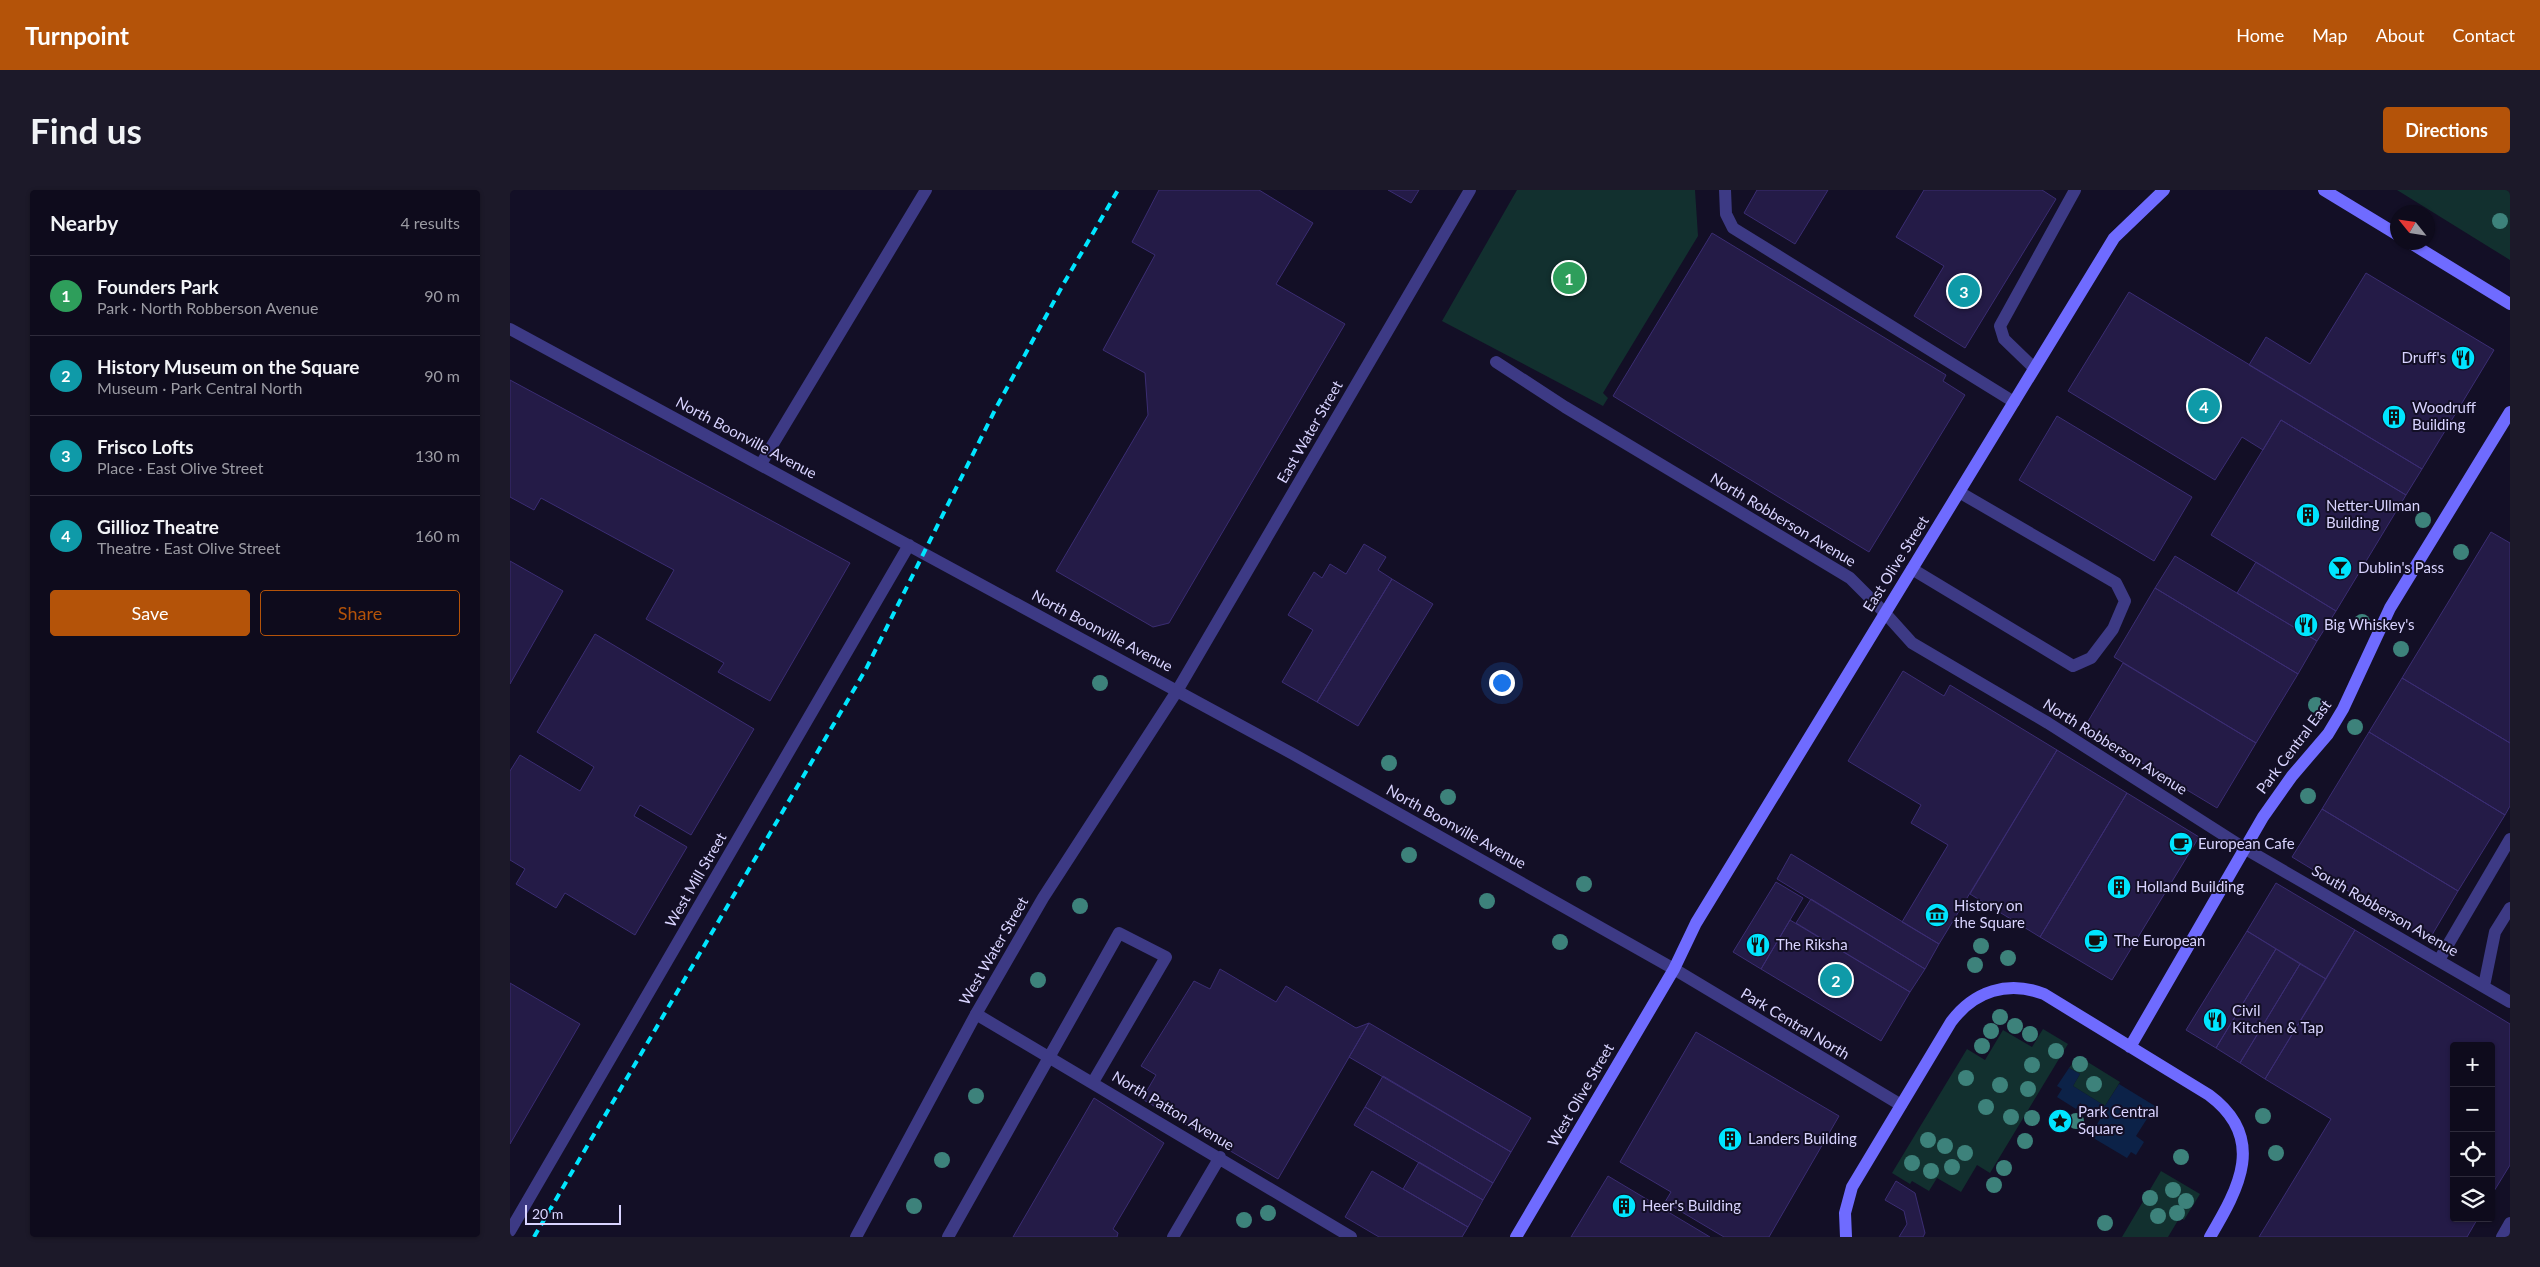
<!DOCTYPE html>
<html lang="en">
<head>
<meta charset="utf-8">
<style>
  body { margin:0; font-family:Lato,sans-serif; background:#1c1929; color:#f1f3f6 }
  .controls { position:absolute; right:15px; bottom:15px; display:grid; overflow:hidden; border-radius:5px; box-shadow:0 1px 4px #0004 }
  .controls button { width:45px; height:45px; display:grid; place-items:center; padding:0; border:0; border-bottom:1px solid #2e2b3b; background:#0e0b1c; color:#f1f3f6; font:25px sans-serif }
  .compass { position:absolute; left:1880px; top:15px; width:45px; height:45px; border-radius:50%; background:#0e0b1c; box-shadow:0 1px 4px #0004; rotate:300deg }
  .scale { position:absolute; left:15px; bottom:12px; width:96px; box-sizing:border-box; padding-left:5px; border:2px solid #d9d4ff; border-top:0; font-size:14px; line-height:18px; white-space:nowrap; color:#d9d4ff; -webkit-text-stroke:4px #130f26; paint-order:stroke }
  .you { position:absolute; left:991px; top:492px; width:18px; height:18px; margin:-12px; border:4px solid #fff; border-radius:50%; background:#1a73e8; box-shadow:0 0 0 8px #1a73e833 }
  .badge { display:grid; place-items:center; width:32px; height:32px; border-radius:50%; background:#b45309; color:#fff; font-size:16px; font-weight:700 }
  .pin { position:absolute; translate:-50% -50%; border:2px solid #fff; box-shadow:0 1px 5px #0006 }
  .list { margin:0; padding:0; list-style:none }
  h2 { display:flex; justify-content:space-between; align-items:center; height:65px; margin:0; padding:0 20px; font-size:21px }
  h2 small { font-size:16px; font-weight:400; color:#9b9ba3 }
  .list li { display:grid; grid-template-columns:32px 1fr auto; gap:15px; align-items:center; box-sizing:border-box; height:80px; padding:0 20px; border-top:1px solid #2e2b3b }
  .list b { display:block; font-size:19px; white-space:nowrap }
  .list p { margin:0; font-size:16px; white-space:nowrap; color:#9b9ba3 }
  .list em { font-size:16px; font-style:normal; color:#9b9ba3 }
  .actions { display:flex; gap:10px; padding:15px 20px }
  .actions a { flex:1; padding:11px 0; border:1px solid #b45309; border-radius:5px; text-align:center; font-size:18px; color:#b45309 }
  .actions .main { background:#b45309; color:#fff }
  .icon { flex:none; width:28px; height:28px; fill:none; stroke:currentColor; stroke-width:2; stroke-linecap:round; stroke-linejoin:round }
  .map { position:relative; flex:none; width:2000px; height:1047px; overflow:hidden; border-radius:5px }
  header { display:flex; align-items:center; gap:30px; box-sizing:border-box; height:70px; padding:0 25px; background:#b45309; color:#fff }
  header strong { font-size:24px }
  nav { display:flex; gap:28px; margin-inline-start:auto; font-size:18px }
  .intro { display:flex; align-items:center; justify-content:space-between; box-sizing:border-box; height:120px; padding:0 30px }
  h1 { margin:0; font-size:35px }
  .button { padding:12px 22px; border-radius:5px; background:#b45309; color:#fff; font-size:18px; font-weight:700 }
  main { display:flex; gap:30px; padding:0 30px }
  aside { flex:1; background:#0e0b1c; border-radius:5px; box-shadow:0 1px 4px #0004 }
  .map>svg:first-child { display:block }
  .green { fill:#12302f }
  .water { fill:#0c2248 }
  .building { fill:#241b47; stroke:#3b2d73 }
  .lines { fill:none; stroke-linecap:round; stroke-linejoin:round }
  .lane { stroke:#3d3a85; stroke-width:12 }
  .street { stroke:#3d3a85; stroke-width:12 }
  .secondary { stroke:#6f6bff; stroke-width:12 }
  .rail { stroke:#00e5ff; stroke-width:4; stroke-dasharray:8 6; stroke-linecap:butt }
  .tree { fill:#3d827b }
  .labels { text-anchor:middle; stroke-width:4; stroke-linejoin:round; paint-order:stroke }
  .poi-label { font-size:15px; fill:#d9d4ff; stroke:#130f26; text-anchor:start }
  .street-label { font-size:15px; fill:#d9d4ff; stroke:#130f26 }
</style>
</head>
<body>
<header>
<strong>Turnpoint</strong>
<nav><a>Home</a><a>Map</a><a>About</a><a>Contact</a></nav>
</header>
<div class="intro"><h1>Find us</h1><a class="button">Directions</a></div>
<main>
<aside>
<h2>Nearby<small>4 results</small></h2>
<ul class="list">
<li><span class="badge" style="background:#2e9e5b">1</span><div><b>Founders Park</b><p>Park · North Robberson Avenue</p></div><em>90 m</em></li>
<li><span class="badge" style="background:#0f9aa8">2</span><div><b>History Museum on the Square</b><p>Museum · Park Central North</p></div><em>90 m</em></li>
<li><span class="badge" style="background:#0f9aa8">3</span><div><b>Frisco Lofts</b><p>Place · East Olive Street</p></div><em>130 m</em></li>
<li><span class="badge" style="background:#0f9aa8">4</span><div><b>Gillioz Theatre</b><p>Theatre · East Olive Street</p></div><em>160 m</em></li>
</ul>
<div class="actions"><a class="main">Save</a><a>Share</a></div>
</aside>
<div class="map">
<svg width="2000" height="1047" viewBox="0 0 2000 1047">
  <rect width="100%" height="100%" fill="#130f26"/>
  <!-- green -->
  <path class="green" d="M1007 0H1185L1188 46 1093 203 1098 208 1093 216 932 131Z
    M1887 0H2000V70Z
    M1533 839 1558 854 1480 983 1467 975 1451 1002 1427 988 1419 1001 1402 991 1400 994 1382 983 1457 859 1475 870 1493 840 1522 857Z
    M1568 866 1610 892 1595 916 1563 896 1570 884 1559 878Z
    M1651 981 1690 1004 1674 1030 1670 1027 1658 1047H1612Z"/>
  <!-- water -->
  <path class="water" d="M1559 878 1570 884 1563 896 1595 916 1609 894 1645 916 1626 946 1634 952 1626 965 1621 962 1617 968 1580 946 1592 926 1570 913 1566 919 1547 907 1552 899 1547 896Z"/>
  <!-- building -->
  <path class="building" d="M649 0H749L803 33 766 94 835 134 659 433 643 437 546 381 638 225 635 183 593 160 645 65 622 52Z
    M878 0H909L901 13Z
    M1247 0H1318L1285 54 1234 23Z
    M1414 0H1532L1546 9 1455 158 1404 126 1434 76 1386 47Z
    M1202 43 1436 185 1433 191 1455 205 1359 362 1103 206Z
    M1856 83 1984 160 1912 279 1739 175 1756 147 1800 174Z
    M1619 102 1912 279 1896 305 1771 230 1753 260 1732 247 1705 290 1558 201Z
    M0 190 340 373 260 511 208 482 214 473 136 429 164 380 31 308 24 320 0 307Z
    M1547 226 1682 307 1644 371 1509 290Z
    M1771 230 1896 305 1826 421 1701 345Z
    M1981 342 2000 353V553L1892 488Z
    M854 354 876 367 868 380 882 389 807 512 772 492 803 440 778 425 804 382 812 388 820 374 836 384Z
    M1665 366 1807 451 1788 484 1645 398Z
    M0 371 53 401 0 494Z
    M1746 372 1826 421 1807 451 1727 403Z
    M882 389 923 414 848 536 807 512Z
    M1645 398 1788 484 1746 553 1604 467Z
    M85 444 244 539 181 645 130 615 124 626 177 657 125 745 55 703 46 718 6 694 15 679 0 670V581L10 565 70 601 84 577 27 542Z
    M1613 473 1746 553 1707 618 1574 538Z
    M1393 481 1434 506 1440 495 1547 560 1429 754 1392 732 1438 655 1401 633 1411 615 1338 571Z
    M1892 488 2000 553V616L1995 625 1859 542Z
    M1859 542 1995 625 1948 701 1812 619Z
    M1547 560 1617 603 1530 747 1460 704Z
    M1617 603 1689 647 1602 790 1530 747Z
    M1812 619 1948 701 1919 750 1782 667Z
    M1281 664 1429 754 1415 779 1267 689Z
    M1266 692 1293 708 1251 779 1223 762Z
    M1766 693 1845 740 1816 789 1737 741Z
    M1301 709 1415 779 1400 802 1286 733Z
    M1280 730 1400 802 1371 851 1251 779Z
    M1845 740 2000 834V975L1981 1006V856H1944V1028H1968L1957 1047H1749L1821 929 1755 889Z
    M1737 741 1766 759 1706 858 1676 840Z
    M1766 759 1790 774 1730 873 1706 858Z
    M1790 774 1816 789 1755 889 1730 873Z
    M710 779 766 812 776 796 846 838 859 833 768 989 632 909 646 885 631 876 684 791 700 799Z
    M0 793 70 834 0 954Z
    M859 833 1021 928 1001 962 839 867Z
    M1186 842 1329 926 1259 1047H1214L1155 1012 1161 1002 1110 972Z
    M873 886 1001 962 983 993 855 917Z
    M584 908 654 953 603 1039 608 1043 607 1047H503Z
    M855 917 983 993 973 1010 844 935Z
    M909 972 973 1010 958 1037 893 999Z
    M862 981 958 1037 952 1047H869L835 1027Z
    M1098 986 1200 1047H1061Z
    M1386 991 1405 1003 1415 1043 1413 1047H1389L1397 1034 1394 1021 1375 1010Z"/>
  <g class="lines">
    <!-- lane -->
    <path class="lane" d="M1215 0 1216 24 1223 38 1504 212
      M1524 178 1494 149 1490 136 1565 0
      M251 274 416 0
      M1402 379 1563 476 1581 468 1603 439 1615 411 1606 393 1449 302
      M1375 423 1402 453 1538 533 1734 658 2000 812
      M1929 770 2000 649
      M1974 796 1985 742 2000 718
      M466 824 841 1047
      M438 1047 609 743 656 767 583 892
      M663 1047 710 967"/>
    <!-- street -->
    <path class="street" d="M0 139 783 564 1164 779 1391 915
      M986 172 1055 217 1340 388 1375 423
      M0 1041 399 355
      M346 1047 466 824 533 708 667 501 960 0
      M1992 1047 2000 1033"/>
    <!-- secondary -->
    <path class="secondary" d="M1814 0 1888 45
      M1899 52 2000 114
      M1620 857 1753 627 1782 586 1818 544 1833 519 1880 418 2000 222
      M1006 1047 1164 779 1186 733 1604 48 1654 0
      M1336 1047 1335 1023 1342 997 1441 832C1464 801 1498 790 1534 804L1699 905C1757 948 1729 998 1700 1047"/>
    <!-- rail -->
    <path class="rail" d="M24 1047 356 479 486 218 554 93 608 0"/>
  </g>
  <!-- trees -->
  <g class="tree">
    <circle cx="1990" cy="31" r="8"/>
    <circle cx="1913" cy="330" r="8"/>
    <circle cx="1951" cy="362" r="8"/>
    <circle cx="1852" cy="432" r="8"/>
    <circle cx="1891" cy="459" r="8"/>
    <circle cx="590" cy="493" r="8"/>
    <circle cx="1806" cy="515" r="8"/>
    <circle cx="1845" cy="537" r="8"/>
    <circle cx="879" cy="573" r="8"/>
    <circle cx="1798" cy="606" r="8"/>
    <circle cx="938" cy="607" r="8"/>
    <circle cx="899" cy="665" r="8"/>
    <circle cx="1074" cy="694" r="8"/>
    <circle cx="977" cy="711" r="8"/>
    <circle cx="570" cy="716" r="8"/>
    <circle cx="1050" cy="752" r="8"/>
    <circle cx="1471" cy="756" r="8"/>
    <circle cx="1498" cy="768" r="8"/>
    <circle cx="1465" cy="775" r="8"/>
    <circle cx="528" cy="790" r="8"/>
    <circle cx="1490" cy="827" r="8"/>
    <circle cx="1505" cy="836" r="8"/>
    <circle cx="1481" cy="841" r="8"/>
    <circle cx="1520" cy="844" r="8"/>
    <circle cx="1472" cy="856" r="8"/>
    <circle cx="1546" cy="861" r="8"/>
    <circle cx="1570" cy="874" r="8"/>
    <circle cx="1522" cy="875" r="8"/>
    <circle cx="1456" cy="888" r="8"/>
    <circle cx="1584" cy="894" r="8"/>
    <circle cx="1490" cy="895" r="8"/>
    <circle cx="1518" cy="899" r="8"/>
    <circle cx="466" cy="906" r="8"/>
    <circle cx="1476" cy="917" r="8"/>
    <circle cx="1753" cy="926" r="8"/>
    <circle cx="1501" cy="927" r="8"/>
    <circle cx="1522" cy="928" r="8"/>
    <circle cx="1566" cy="931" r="8"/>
    <circle cx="1418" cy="950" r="8"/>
    <circle cx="1515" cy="951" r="8"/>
    <circle cx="1435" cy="956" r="8"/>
    <circle cx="1455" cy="963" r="8"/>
    <circle cx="1766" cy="963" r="8"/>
    <circle cx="1671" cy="967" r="8"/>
    <circle cx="432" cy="970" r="8"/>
    <circle cx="1402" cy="973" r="8"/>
    <circle cx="1442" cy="977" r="8"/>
    <circle cx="1494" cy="978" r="8"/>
    <circle cx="1421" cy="981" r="8"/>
    <circle cx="1484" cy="995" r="8"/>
    <circle cx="1663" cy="1000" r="8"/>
    <circle cx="1640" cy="1008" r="8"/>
    <circle cx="1676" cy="1011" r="8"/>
    <circle cx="404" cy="1016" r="8"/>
    <circle cx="758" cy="1023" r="8"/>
    <circle cx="1667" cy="1023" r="8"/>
    <circle cx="1648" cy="1026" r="8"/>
    <circle cx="734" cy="1030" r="8"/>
    <circle cx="1595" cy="1033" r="8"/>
  </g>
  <!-- icons -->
  <defs>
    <g id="restaurant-disc" transform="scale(1.25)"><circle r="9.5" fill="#00e5ff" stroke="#130f26"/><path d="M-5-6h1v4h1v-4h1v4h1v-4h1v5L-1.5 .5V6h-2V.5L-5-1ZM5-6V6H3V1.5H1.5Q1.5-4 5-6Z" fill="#111"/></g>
    <g id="building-disc" transform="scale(1.25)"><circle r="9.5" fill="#00e5ff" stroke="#130f26"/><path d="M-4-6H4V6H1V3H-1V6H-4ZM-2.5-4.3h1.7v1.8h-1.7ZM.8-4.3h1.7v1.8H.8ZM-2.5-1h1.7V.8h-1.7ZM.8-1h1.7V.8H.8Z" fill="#111"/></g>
    <g id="bar-disc" transform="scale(1.25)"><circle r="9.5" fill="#00e5ff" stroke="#130f26"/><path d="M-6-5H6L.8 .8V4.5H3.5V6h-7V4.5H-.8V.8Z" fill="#111"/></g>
    <g id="cafe-disc" transform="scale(1.25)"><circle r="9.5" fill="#00e5ff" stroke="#130f26"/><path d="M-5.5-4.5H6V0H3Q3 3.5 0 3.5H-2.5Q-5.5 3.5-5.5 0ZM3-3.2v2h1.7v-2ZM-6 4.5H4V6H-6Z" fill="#111"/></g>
    <g id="museum-disc" transform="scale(1.25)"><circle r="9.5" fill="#00e5ff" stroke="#130f26"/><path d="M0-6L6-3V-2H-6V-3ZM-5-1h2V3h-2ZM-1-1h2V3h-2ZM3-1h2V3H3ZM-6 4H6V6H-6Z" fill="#111"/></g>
    <g id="sight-disc" transform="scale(1.25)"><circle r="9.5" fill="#00e5ff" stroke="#130f26"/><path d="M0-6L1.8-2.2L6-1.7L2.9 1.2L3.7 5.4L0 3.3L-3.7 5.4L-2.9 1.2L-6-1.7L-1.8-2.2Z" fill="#111"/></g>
  </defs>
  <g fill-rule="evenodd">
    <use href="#restaurant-disc" x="1953" y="168"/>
    <use href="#building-disc" x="1884" y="227"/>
    <use href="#building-disc" x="1798" y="325"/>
    <use href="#bar-disc" x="1830" y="378"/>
    <use href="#restaurant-disc" x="1796" y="435"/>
    <use href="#cafe-disc" x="1671" y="654"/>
    <use href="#building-disc" x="1609" y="697"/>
    <use href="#museum-disc" x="1427" y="725"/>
    <use href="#cafe-disc" x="1586" y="751"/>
    <use href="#restaurant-disc" x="1248" y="755"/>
    <use href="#restaurant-disc" x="1705" y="830"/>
    <use href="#sight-disc" x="1550" y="931"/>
    <use href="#building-disc" x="1220" y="949"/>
    <use href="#building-disc" x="1114" y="1016"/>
  </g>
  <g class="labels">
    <!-- poi labels -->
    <g class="poi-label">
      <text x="1936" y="173" text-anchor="end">Druff's</text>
      <text x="1902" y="223">Woodruff<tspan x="1902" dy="17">Building</tspan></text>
      <text x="1816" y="321">Netter-Ullman<tspan x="1816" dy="17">Building</tspan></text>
      <text x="1848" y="383">Dublin's Pass</text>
      <text x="1814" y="440">Big Whiskey's</text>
      <text x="1688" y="659">European Cafe</text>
      <text x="1626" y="702">Holland Building</text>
      <text x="1444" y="721">History on<tspan x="1444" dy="17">the Square</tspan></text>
      <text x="1604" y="756">The European</text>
      <text x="1266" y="760">The Riksha</text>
      <text x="1722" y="826">Civil<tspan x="1722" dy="17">Kitchen &amp; Tap</tspan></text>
      <text x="1568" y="927">Park Central<tspan x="1568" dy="17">Square</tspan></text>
      <text x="1238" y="954">Landers Building</text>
      <text x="1132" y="1021">Heer's Building</text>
    </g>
    <!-- street labels -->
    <g class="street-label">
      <text transform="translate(800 242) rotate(-60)" y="5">East Water Street</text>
      <text transform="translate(236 248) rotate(28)" y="5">North Boonville Avenue</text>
      <text transform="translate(1273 330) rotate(31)" y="5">North Robberson Avenue</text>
      <text transform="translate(1386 374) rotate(-58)" y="5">East Olive Street</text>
      <text transform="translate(592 441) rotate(28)" y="5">North Boonville Avenue</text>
      <text transform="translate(1605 557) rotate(32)" y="5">North Robberson Avenue</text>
      <text transform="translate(1784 557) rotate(-53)" y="5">Park Central East</text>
      <text transform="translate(946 637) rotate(29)" y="5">North Boonville Avenue</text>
      <text transform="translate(186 690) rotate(-60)" y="5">West Mill Street</text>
      <text transform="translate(1875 721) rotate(30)" y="5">South Robberson Avenue</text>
      <text transform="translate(484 761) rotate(-60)" y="5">West Water Street</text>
      <text transform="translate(1285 834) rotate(31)" y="5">Park Central North</text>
      <text transform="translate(1071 905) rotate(-60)" y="5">West Olive Street</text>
      <text transform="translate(663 921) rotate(31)" y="5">North Patton Avenue</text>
    </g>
  </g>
</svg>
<div class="controls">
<button>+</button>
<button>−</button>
<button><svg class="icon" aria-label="locate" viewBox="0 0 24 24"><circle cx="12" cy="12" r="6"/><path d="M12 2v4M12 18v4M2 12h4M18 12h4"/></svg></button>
<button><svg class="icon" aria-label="layers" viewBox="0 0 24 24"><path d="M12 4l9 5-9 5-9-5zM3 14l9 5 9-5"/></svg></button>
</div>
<svg class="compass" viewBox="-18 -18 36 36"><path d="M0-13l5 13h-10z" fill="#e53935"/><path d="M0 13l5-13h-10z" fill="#9b9ba3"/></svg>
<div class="scale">20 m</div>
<div class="you"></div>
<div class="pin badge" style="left:1059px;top:88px;background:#2e9e5b">1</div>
<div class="pin badge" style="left:1326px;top:790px;background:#0f9aa8">2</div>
<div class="pin badge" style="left:1454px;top:101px;background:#0f9aa8">3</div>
<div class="pin badge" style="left:1694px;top:216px;background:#0f9aa8">4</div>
</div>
</main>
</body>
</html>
